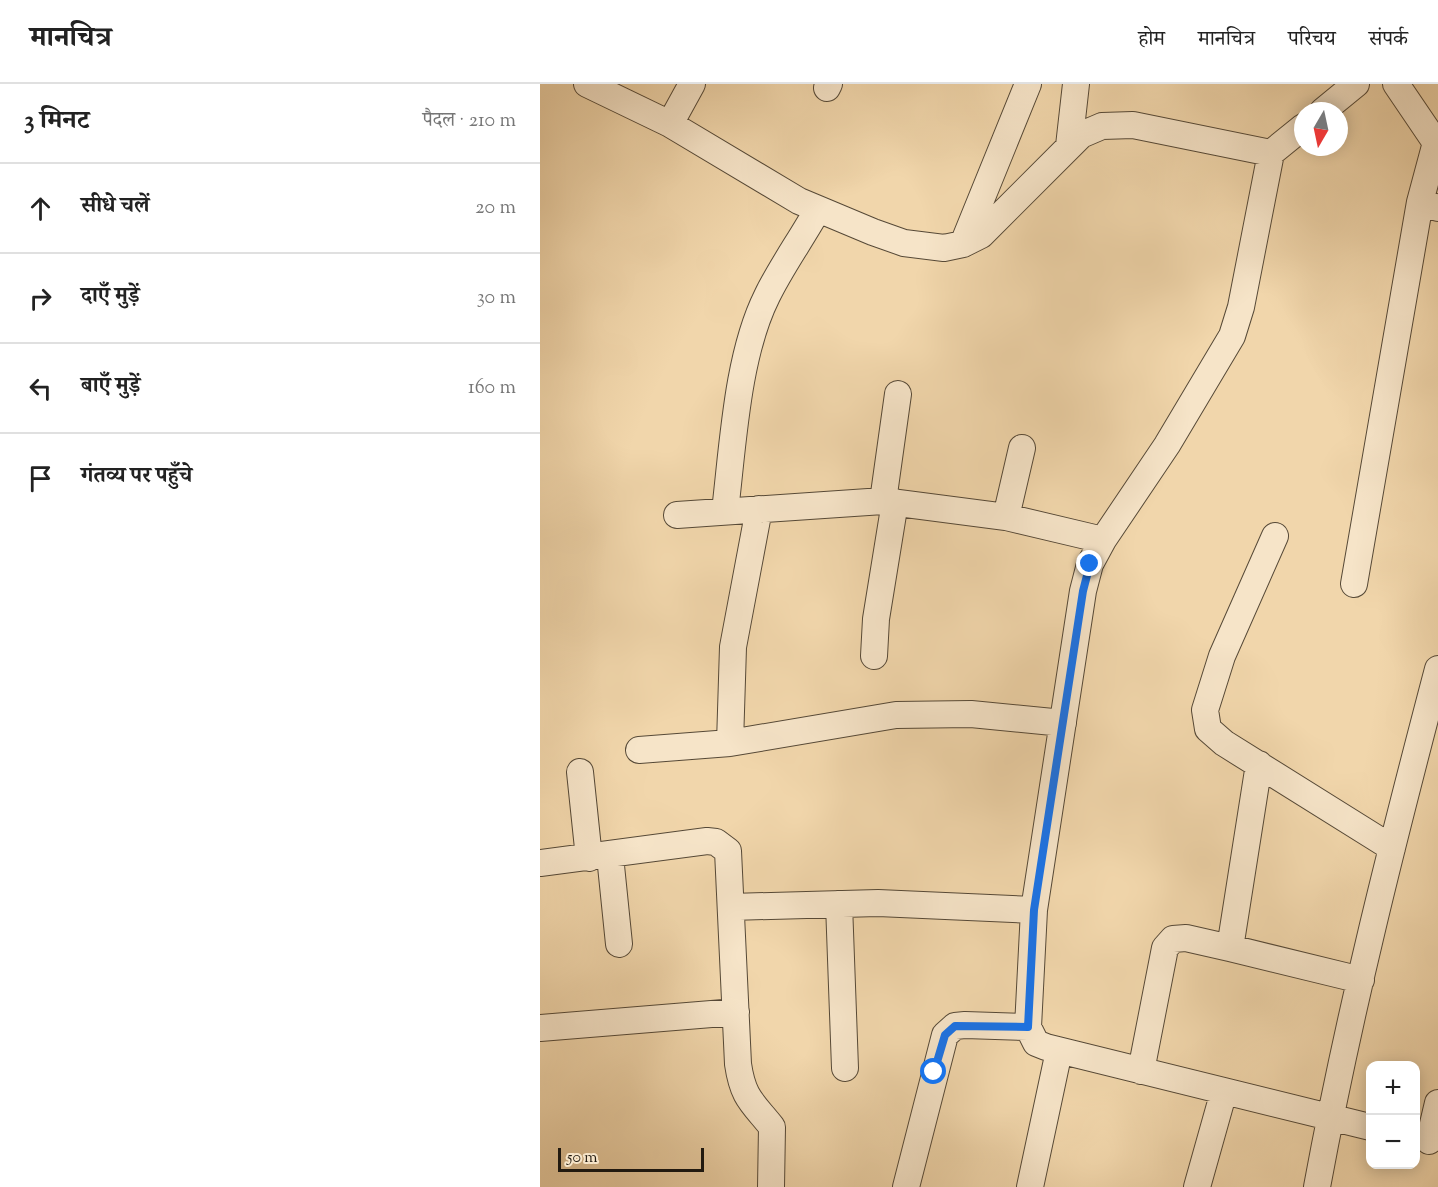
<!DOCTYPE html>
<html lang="hi">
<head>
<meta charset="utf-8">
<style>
  body { margin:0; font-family:"Sorts Mill Goudy","Noto Serif Devanagari",serif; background:#f2f2f2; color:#222 }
  .controls { position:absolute; right:18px; bottom:18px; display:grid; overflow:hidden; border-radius:12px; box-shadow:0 3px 15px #0003 }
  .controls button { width:54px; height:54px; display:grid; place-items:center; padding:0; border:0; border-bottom:2px solid #e0e0e0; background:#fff; color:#222; font:30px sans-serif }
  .compass { position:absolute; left:754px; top:18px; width:54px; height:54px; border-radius:50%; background:#fff; box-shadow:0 3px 15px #0003; rotate:189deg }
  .scale { position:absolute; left:18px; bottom:15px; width:146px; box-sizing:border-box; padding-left:6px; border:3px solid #221a10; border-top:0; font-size:16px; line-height:21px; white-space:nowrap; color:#221a10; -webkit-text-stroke:4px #f6e4c8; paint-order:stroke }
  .stop { position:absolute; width:18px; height:18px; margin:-14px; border:4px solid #1a73e8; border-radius:50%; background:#fff }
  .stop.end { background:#1a73e8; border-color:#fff; box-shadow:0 2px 6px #0008 }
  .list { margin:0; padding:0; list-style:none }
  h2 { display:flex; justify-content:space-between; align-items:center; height:78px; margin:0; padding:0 24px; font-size:26px }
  h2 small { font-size:20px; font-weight:400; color:#767676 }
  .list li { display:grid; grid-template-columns:39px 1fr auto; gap:18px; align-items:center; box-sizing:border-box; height:90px; padding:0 24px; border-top:2px solid #e0e0e0 }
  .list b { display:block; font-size:22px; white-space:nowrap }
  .list em { font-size:20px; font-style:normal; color:#767676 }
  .icon { flex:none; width:33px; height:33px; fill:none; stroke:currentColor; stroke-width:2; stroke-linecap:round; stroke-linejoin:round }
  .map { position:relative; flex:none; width:898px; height:1103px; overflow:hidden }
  header { display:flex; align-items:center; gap:36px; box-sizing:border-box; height:84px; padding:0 30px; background:#fff; border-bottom:2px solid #e0e0e0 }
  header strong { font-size:28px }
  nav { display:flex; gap:33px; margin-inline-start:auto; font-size:21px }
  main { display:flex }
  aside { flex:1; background:#fff }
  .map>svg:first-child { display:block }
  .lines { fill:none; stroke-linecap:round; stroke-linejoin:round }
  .minor-casing { stroke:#564937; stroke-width:28 }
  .minor { stroke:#f6e4c8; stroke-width:26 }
  .route { stroke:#1a73e8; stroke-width:8 }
</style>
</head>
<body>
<header>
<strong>मानचित्र</strong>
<nav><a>होम</a><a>मानचित्र</a><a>परिचय</a><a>संपर्क</a></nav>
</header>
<main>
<aside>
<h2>3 मिनट<small>पैदल · 210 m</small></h2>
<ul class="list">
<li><svg class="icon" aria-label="ahead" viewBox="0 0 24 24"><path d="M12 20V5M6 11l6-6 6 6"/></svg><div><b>सीधे चलें</b></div><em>20 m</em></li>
<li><svg class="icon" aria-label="right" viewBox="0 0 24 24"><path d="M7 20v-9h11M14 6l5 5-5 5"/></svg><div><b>दाएँ मुड़ें</b></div><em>30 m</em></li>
<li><svg class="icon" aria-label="left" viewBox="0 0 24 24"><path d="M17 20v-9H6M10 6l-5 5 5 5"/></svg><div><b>बाएँ मुड़ें</b></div><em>160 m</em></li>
<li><svg class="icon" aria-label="arrive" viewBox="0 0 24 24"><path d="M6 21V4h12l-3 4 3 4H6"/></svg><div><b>गंतव्य पर पहुँचे</b></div></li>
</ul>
</aside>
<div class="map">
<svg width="898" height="1103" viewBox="0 0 898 1103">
  <rect width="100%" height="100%" fill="#f1d6ab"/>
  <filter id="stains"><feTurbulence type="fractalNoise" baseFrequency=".00333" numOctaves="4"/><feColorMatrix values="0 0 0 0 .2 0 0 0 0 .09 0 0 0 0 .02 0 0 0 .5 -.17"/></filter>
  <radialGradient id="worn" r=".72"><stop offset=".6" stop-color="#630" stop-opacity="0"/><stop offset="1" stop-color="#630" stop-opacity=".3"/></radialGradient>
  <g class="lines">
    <!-- minor casing -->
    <g class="minor-casing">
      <path id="minor" d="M47 0 130 40 259 117 333 148 364 159 404 164 423 160 441 151 541 51 562 42 593 41 731 69 701 223 692 252 627 361 563 456 550 480 543 507 494 826 488 943 496 959 506 963 830 1043
        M856 0 898 62
        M287 4 289 0
        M783 27 816 0
        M130 40 152 0
        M529 62 536 0
        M895 62 880 118 898 124
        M731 69 763 43
        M423 160 488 0
        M343 417 358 310
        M185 427C193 361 197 272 227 212 241 183 262 154 278 125
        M137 431 343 417 466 433 563 456
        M466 433 482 364
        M735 452 682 572 665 626 668 645 684 659 852 764
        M814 500 880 118
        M334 572 336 535 355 418
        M190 659 193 563 219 425
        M99 666 190 659 356 631 431 630 523 639
        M40 688 49 774
        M70 772 79 860
        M0 779 167 757 176 758 188 767 198 980C203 1014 212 1018 232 1043L231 1103
        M299 820 305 984
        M191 823 338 819 494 826
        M690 864 719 680
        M0 944 196 928
        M601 987 625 864 633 855 646 854 690 864 821 896
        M889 1057 898 1019
        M366 1103 405 951 415 942 425 941 488 943
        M490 1103 519 967
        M657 1103 684 1007
        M777 1103C809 929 853 756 898 585"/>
    </g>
    <!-- minor -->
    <use href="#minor" class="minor"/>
  </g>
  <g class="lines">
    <!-- route -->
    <path class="route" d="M394 988 405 951 415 942 488 943 494 826 543 507 550 480"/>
  </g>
  <rect width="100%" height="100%" filter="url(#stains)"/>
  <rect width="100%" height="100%" fill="url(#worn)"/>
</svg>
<div class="controls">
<button>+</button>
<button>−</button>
</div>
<svg class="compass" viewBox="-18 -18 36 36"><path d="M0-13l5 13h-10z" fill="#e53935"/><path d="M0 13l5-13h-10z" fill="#767676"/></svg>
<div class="scale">50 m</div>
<div class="stop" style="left:394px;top:988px"></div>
<div class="stop end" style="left:550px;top:480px"></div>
</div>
</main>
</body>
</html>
